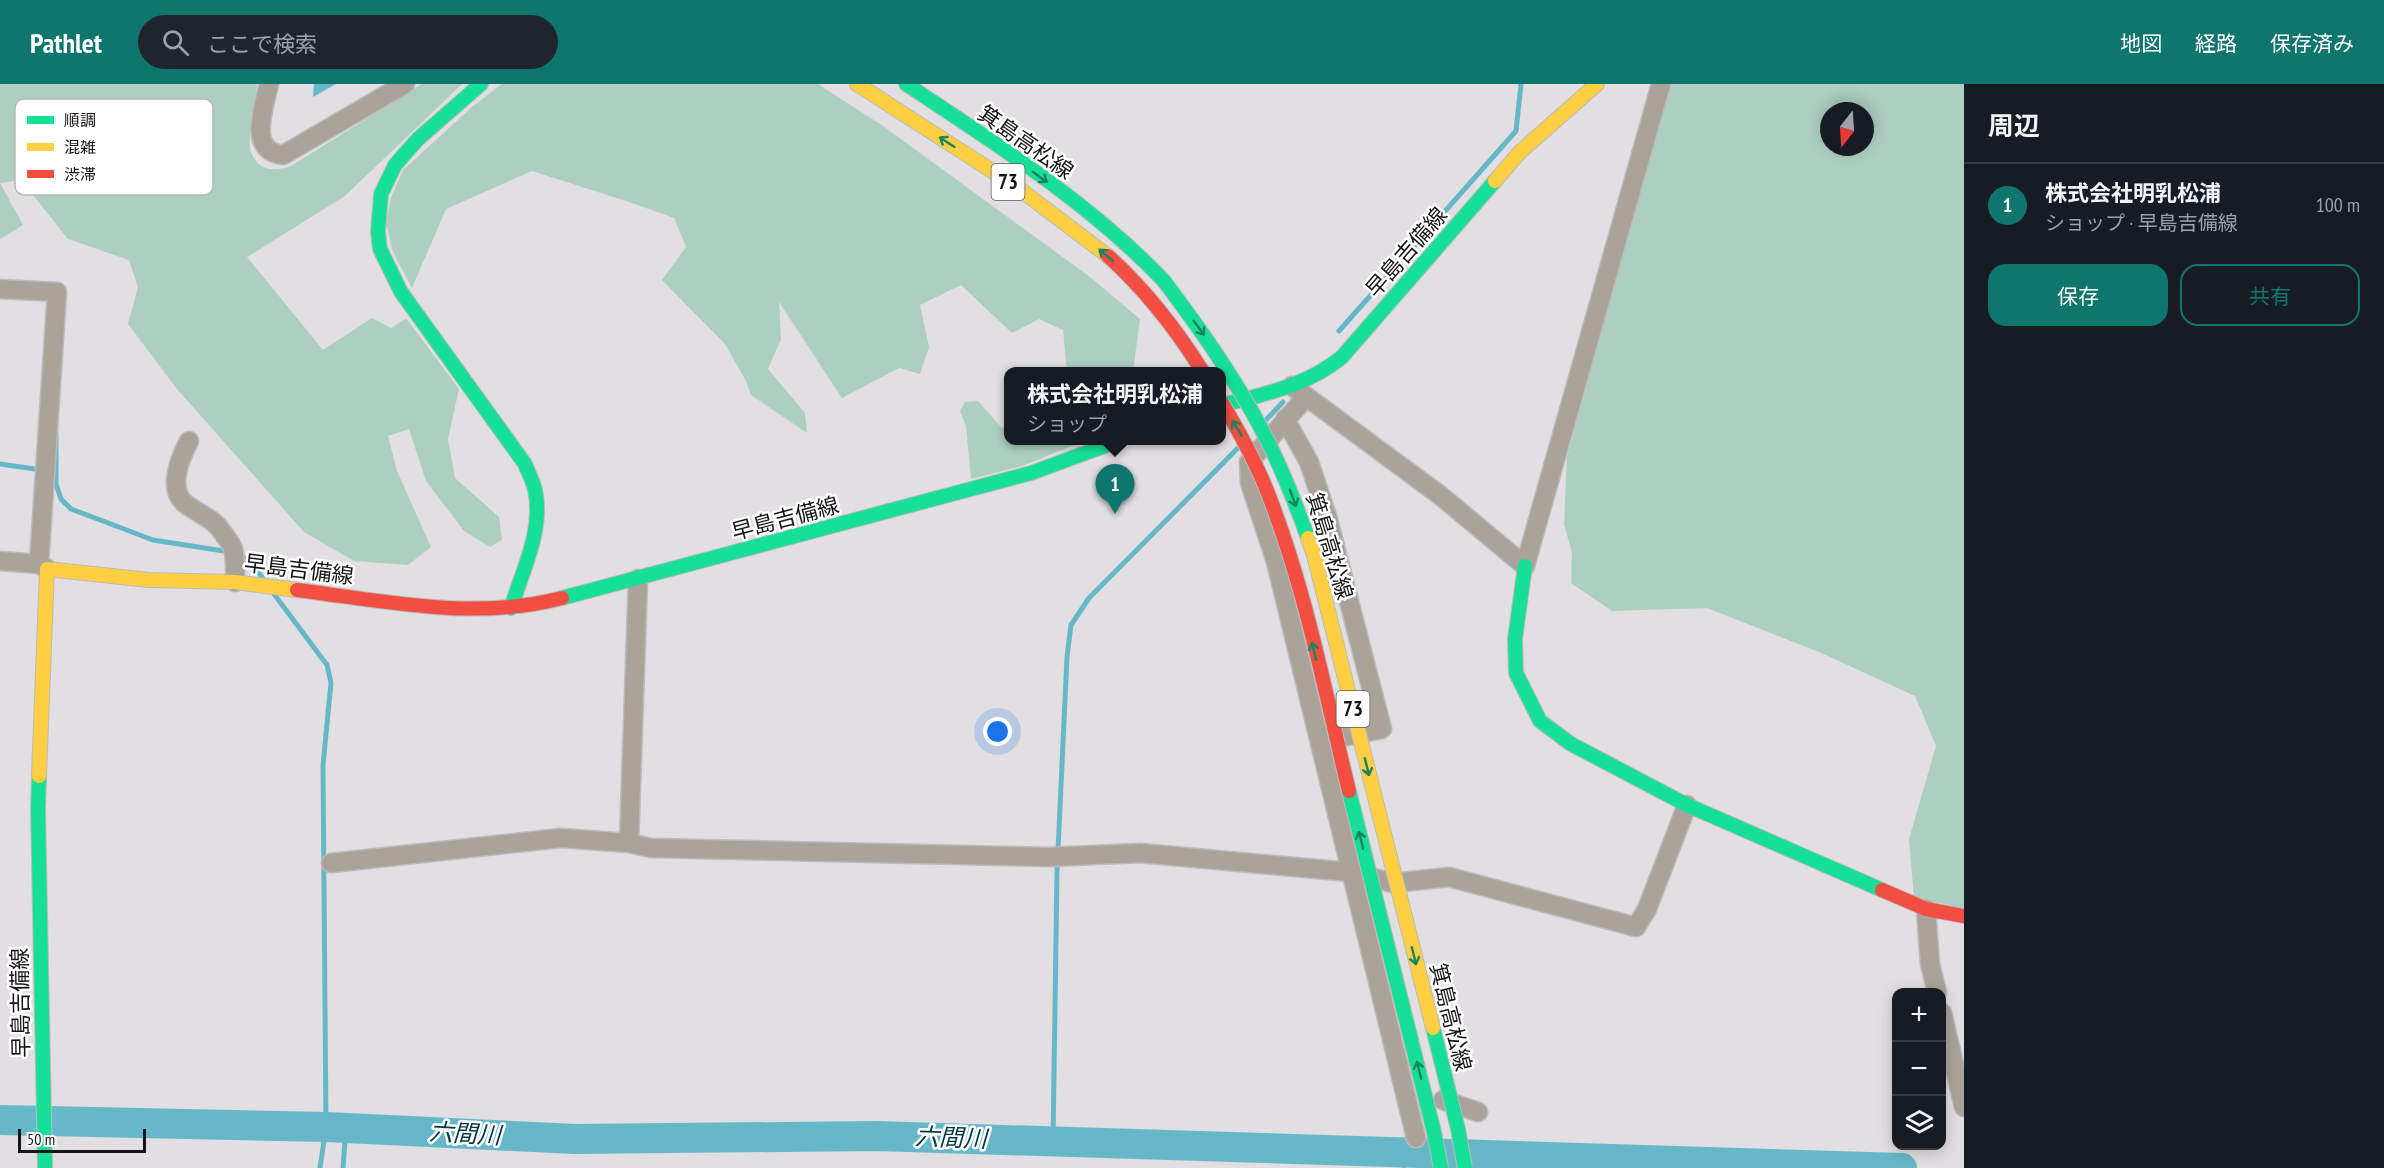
<!DOCTYPE html>
<html lang="ja">
<head>
<meta charset="utf-8">
<style>
  body { margin:0; font-family:"PT Sans Narrow","Noto Sans JP",sans-serif; background:#20242c; color:#f1f3f6 }
  .controls { position:absolute; right:18px; bottom:18px; display:grid; overflow:hidden; border-radius:12px; box-shadow:0 3px 15px #0003 }
  .controls button { width:54px; height:54px; display:grid; place-items:center; padding:0; border:0; border-bottom:2px solid #363941; background:#171b24; color:#f1f3f6; font:30px sans-serif }
  .compass { position:absolute; left:1820px; top:18px; width:54px; height:54px; border-radius:50%; background:#171b24; box-shadow:0 3px 15px #0003; rotate:197deg }
  .scale { position:absolute; left:18px; bottom:15px; width:128px; box-sizing:border-box; padding-left:6px; border:3px solid #151416; border-top:0; font-size:16px; line-height:21px; white-space:nowrap; color:#151416; -webkit-text-stroke:4px #fff; paint-order:stroke }
  .you { position:absolute; left:998px; top:648px; width:21px; height:21px; margin:-15px; border:4px solid #fff; border-radius:50%; background:#1a73e8; box-shadow:0 0 0 9px #1a73e833 }
  .badge { display:grid; place-items:center; width:39px; height:39px; border-radius:50%; background:#0f766e; color:#fff; font-size:20px; font-weight:700 }
  .pin { position:absolute; translate:-50% -50px; filter:drop-shadow(0 2px 3px #0008) }
  .pin::after { content:''; position:absolute; top:32px; width:21px; height:18px; background:inherit; clip-path:polygon(0 0,100% 0,50% 100%) }
  .popup { position:absolute; left:1004px; top:283px; width:222px; height:78px; box-sizing:border-box; display:grid; place-content:center; border-radius:12px; background:#171b24; filter:drop-shadow(0 2px 4px #0005); font-size:20px; white-space:nowrap; color:#9ea1a6 }
  .popup b { font-size:22px; color:#f1f3f6 }
  .popup::after { content:''; position:absolute; left:50%; top:100%; margin-left:-12px; border:12px solid transparent; border-top-color:#171b24 }
  .list { margin:0; padding:0; list-style:none }
  h2 { display:flex; justify-content:space-between; align-items:center; height:78px; margin:0; padding:0 24px; font-size:26px }
  h2 small { font-size:20px; font-weight:400; color:#9ea1a6 }
  .list li { display:grid; grid-template-columns:39px 1fr auto; gap:18px; align-items:center; box-sizing:border-box; height:84px; padding:0 24px; border-top:2px solid #363941 }
  .list b { display:block; font-size:22px; white-space:nowrap }
  .list p { margin:0; font-size:20px; white-space:nowrap; color:#9ea1a6 }
  .list em { font-size:20px; font-style:normal; color:#9ea1a6 }
  .actions { display:flex; gap:12px; padding:18px 24px }
  .actions a { flex:1; padding:14px 0; border:2px solid #0f766e; border-radius:18px; text-align:center; font-size:21px; color:#0f766e }
  .actions .main { background:#0f766e; color:#fff }
  .icon { flex:none; width:33px; height:33px; fill:none; stroke:currentColor; stroke-width:2; stroke-linecap:round; stroke-linejoin:round }
  .map { position:relative; flex:none; width:1964px; height:1084px; overflow:hidden }
  header { display:flex; align-items:center; gap:36px; box-sizing:border-box; height:84px; padding:0 30px; background:#0f766e; color:#fff }
  header strong { font-size:28px }
  nav { display:flex; gap:33px; margin-inline-start:auto; font-size:21px }
  .search { width:420px; height:54px; background:#20242c; display:flex; align-items:center; gap:15px; box-sizing:border-box; padding:0 21px; border-radius:33px; color:#9ea1a6; font-size:22px }
  main { display:flex }
  aside { flex:1; background:#171b24 }
  .map>svg:first-child { display:block }
  .green { fill:#adcfc0; fill-rule:evenodd }
  .water { fill:#66b8c9 }
  .lines { fill:none; stroke-linecap:round; stroke-linejoin:round }
  .stream { stroke:#66b8c9; stroke-width:5 }
  .river { stroke:#66b8c9; stroke-width:30 }
  .street-casing { stroke:#bcbabc; stroke-width:21 }
  .fast-casing { stroke:#bcbabc; stroke-width:16 }
  .slow-casing { stroke:#bcbabc; stroke-width:16 }
  .jam-casing { stroke:#bcbabc; stroke-width:16 }
  .street { stroke:#a9a39a; stroke-width:18 }
  .fast { stroke:#16e098; stroke-width:14 }
  .slow { stroke:#ffcf43; stroke-width:14 }
  .jam { stroke:#f24e42; stroke-width:14 }
  .fast-bridge-casing { stroke:#bcbabc; stroke-width:16; stroke-linecap:butt }
  .slow-bridge-casing { stroke:#bcbabc; stroke-width:16; stroke-linecap:butt }
  .jam-bridge-casing { stroke:#bcbabc; stroke-width:16; stroke-linecap:butt }
  .fast-bridge { stroke:#16e098; stroke-width:14 }
  .slow-bridge { stroke:#ffcf43; stroke-width:14 }
  .jam-bridge { stroke:#f24e42; stroke-width:14 }
  .oneway { stroke:#16845e }
  .labels { text-anchor:middle; stroke-width:5; stroke-linejoin:round; paint-order:stroke }
  .shield { fill:#fff; stroke:#5b5a5c; stroke-width:1.5 }
  .shield-label { font-size:21px; font-weight:bold; fill:#151416 }
  .street-label { font-size:22px; fill:#151416; stroke:#fff }
  .water-label { font-size:24px; font-style:italic; fill:#013841; stroke:#fff }
  .key { fill:#fff; stroke:#b9b8b9; stroke-width:1.5 }
  .key-label { font-size:16px; fill:#151416 }
</style>
</head>
<body>
<header>
<strong>Pathlet</strong>
<div class="search"><svg class="icon" aria-label="search" viewBox="0 0 24 24"><circle cx="10" cy="10" r="6"/><path d="M15 15l6 6"/></svg>ここで検索</div>
<nav><a>地図</a><a>経路</a><a>保存済み</a></nav>
</header>
<main>
<div class="map">
<svg width="1964" height="1084" viewBox="0 0 1964 1084">
  <rect width="100%" height="100%" fill="#e1dfe1"/>
  <!-- green -->
  <path class="green" d="M0 0H257C256 13 248 57 250 65 256 87 274 88 291 82L422 0H462L345 112 247 173 323 266 372 234 391 244 406 234 459 305 448 355 455 394 499 433 502 456 490 463 464 447 426 397 409 345 388 352 397 387 431 463 408 481 354 477 304 448 177 305 128 240 138 203 129 176 68 155 21 96 0 99Z
    M502 0H818L883 42 1090 193 1140 235 1133 287H1067L1063 246 1039 235 1012 249 961 201 920 221 929 263 920 290 899 284 842 314 779 218 781 255 768 285 805 329 807 349 751 311 746 297 725 260 662 196 686 163 674 134 629 118 532 87 446 125 412 204 393 168 386 139 391 113 403 86 472 23Z
    M1669 0H1964V824L1914 814 1909 755 1936 662 1915 612 1819 568 1707 524 1612 527 1571 499 1572 469 1564 440 1567 373ZM1829 27H1865V63H1829Z
    M0 99 23 141 0 155Z
    M978 317 1002 344 1008 340V356L1084 357 1022 382 971 395 966 342 960 327 965 318Z"/>
  <!-- water -->
  <path class="water" d="M314 0H336L313 13Z"/>
  <g class="lines">
    <!-- stream -->
    <path class="stream" d="M1339 247 1516 47 1521 0
      M1266 336 1283 318
      M56 350V400L61 415 71 425 153 456 230 468
      M0 380 42 386
      M238 471 249 477 262 493
      M274 510 327 581 331 599 323 681 326 1043 320 1084
      M1053 1057 1057 788 1067 573 1071 541 1089 514 1238 364
      M1404 1068V1084
      M343 1084 346 1044"/>
    <!-- river -->
    <path class="river" d="M0 1036 326 1043 575 1055 876 1052 1902 1084"/>
    <!-- street casing -->
    <g class="street-casing">
      <path id="street" d="M269 0C264 24 247 67 283 71L405 0
        M0 205 57 208 39 480
        M1292 302 1441 412 1525 482 1661 0
        M1306 313 1249 378 1250 399 1276 478 1416 1054
        M1285 335 1309 378 1327 432 1382 645 1348 652
        M189 357C180 374 166 407 187 421 202 432 212 433 223 449 226 454 232 460 233 465 236 475 235 488 235 498
        M0 477 39 480 47 485
        M638 495 629 759 651 764 1049 773 1140 769 1350 788 1393 799 1449 793 1636 843 1647 825 1687 721
        M331 779 561 754 629 759
        M1926 825 1930 880 1937 908
        M1942 929 1964 1023
        M1443 1016 1478 1028"/>
    </g>
    <!-- fast casing -->
    <g class="fast-casing">
      <path id="fast" d="M481 0 418 55 395 81 381 110 378 148 380 165 401 208 525 380C528 388 533 397 535 406 544 445 522 488 511 524
        M906 0C995 59 1090 119 1164 197
        M1227 320C1268 309 1308 301 1342 273L1495 97
        M1525 482 1515 555 1516 589 1540 637 1571 660 1687 721 1882 806
        M562 514 1031 389 1121 356
        M39 692 38 726 45 1084"/>
    </g>
    <!-- slow casing -->
    <g class="slow-casing">
      <path id="slow" d="M857 0 1017 103 1108 172
        M1495 97 1520 68 1597 0
        M39 692 47 485 149 496 235 498 297 506"/>
    </g>
    <!-- jam casing -->
    <g class="jam-casing">
      <path id="jam" d="M1108 172C1146 206 1176 245 1203 288
        M297 506C385 517 474 537 562 514
        M1882 806 1926 825 1964 832"/>
    </g>
    <!-- street -->
    <use href="#street" class="street"/>
    <!-- fast -->
    <use href="#fast" class="fast"/>
    <!-- slow -->
    <use href="#slow" class="slow"/>
    <!-- jam -->
    <use href="#jam" class="jam"/>
    <!-- fast-bridge casing -->
    <g class="fast-bridge-casing">
      <path id="fast-bridge" d="M1164 197C1200 245 1235 294 1263 348 1281 382 1295 418 1308 454
        M1349 707 1434 1048 1441 1084
        M1433 944 1458 1045 1465 1084"/>
    </g>
    <!-- slow-bridge casing -->
    <g class="slow-bridge-casing">
      <path id="slow-bridge" d="M1308 454 1314 471 1433 944"/>
    </g>
    <!-- jam-bridge casing -->
    <g class="jam-bridge-casing">
      <path id="jam-bridge" d="M1222 319C1240 349 1257 380 1269 412 1306 507 1325 608 1349 707"/>
    </g>
    <!-- fast-bridge -->
    <use href="#fast-bridge" class="fast-bridge"/>
    <!-- slow-bridge -->
    <use href="#slow-bridge" class="slow-bridge"/>
    <!-- jam-bridge -->
    <use href="#jam-bridge" class="jam-bridge"/>
  </g>
  <!-- one-way arrows -->
  <defs><path id="oneway-shaft" d="M-6 0H5M1.5-3L5.5 0L1.5 3" fill="none" stroke-width="1.6" stroke-linecap="round" stroke-linejoin="round" transform="scale(1.5)"/></defs>
  <g class="oneway">
    <use href="#oneway-shaft" transform="translate(947 58) rotate(-147)"/>
    <use href="#oneway-shaft" transform="translate(1040 93) rotate(36)"/>
    <use href="#oneway-shaft" transform="translate(1106 171) rotate(-140)"/>
    <use href="#oneway-shaft" transform="translate(1199 244) rotate(53)"/>
    <use href="#oneway-shaft" transform="translate(1237 344) rotate(-121)"/>
    <use href="#oneway-shaft" transform="translate(1293 414) rotate(70)"/>
    <use href="#oneway-shaft" transform="translate(1314 567) rotate(-104)"/>
    <use href="#oneway-shaft" transform="translate(1367 683) rotate(76)"/>
    <use href="#oneway-shaft" transform="translate(1361 756) rotate(-104)"/>
    <use href="#oneway-shaft" transform="translate(1414 872) rotate(76)"/>
    <use href="#oneway-shaft" transform="translate(1419 986) rotate(-104)"/>
  </g>
  <g class="labels">
    <!-- shield labels -->
    <g class="shield">
      <rect x="991.5" y="80" width="33" height="36" rx="4.5"/>
      <rect x="1336.5" y="607" width="33" height="36" rx="4.5"/>
    </g>
    <g class="shield-label">
      <text x="1008" y="105">73</text>
      <text x="1353" y="632">73</text>
    </g>
    <!-- street labels -->
    <g class="street-label">
      <text transform="translate(1026 58) rotate(35)" y="8">箕島高松線</text>
      <text transform="translate(1406 168) rotate(-49)" y="8">早島吉備線</text>
      <text transform="translate(785 434) rotate(-15)" y="8">早島吉備線</text>
      <text transform="translate(1330 462) rotate(73)" y="8">箕島高松線</text>
      <text transform="translate(299 485) rotate(7)" y="8">早島吉備線</text>
      <text transform="translate(20 919) rotate(-91)" y="8">早島吉備線</text>
      <text transform="translate(1451 933) rotate(76)" y="8">箕島高松線</text>
    </g>
    <!-- water labels -->
    <g class="water-label">
      <text transform="translate(465 1050) rotate(3)" y="8">六間川</text>
      <text transform="translate(951 1054) rotate(2)" y="8">六間川</text>
    </g>
  </g>
  <!-- legend -->
  <rect x="15" y="15" width="198" height="96" rx="9" class="key"/>
  <rect x="27" y="32" width="27" height="8" fill="#16e098"/>
  <rect x="27" y="59" width="27" height="8" fill="#ffcf43"/>
  <rect x="27" y="86" width="27" height="8" fill="#f24e42"/>
  <g class="key-label">
    <text x="64" y="42">順調</text>
    <text x="64" y="69">混雑</text>
    <text x="64" y="96">渋滞</text>
  </g>
</svg>
<div class="controls">
<button>+</button>
<button>−</button>
<button><svg class="icon" aria-label="layers" viewBox="0 0 24 24"><path d="M12 4l9 5-9 5-9-5zM3 14l9 5 9-5"/></svg></button>
</div>
<svg class="compass" viewBox="-18 -18 36 36"><path d="M0-13l5 13h-10z" fill="#e53935"/><path d="M0 13l5-13h-10z" fill="#9ea1a6"/></svg>
<div class="scale">50 m</div>
<div class="you"></div>
<div class="pin badge" style="left:1115px;top:430px">1</div>
<div class="popup"><b>株式会社明乳松浦</b>ショップ</div>
</div>
<aside>
<h2>周辺<small></small></h2>
<ul class="list">
<li><span class="badge">1</span><div><b>株式会社明乳松浦</b><p>ショップ · 早島吉備線</p></div><em>100 m</em></li>
</ul>
<div class="actions"><a class="main">保存</a><a>共有</a></div>
</aside>
</main>
</body>
</html>
